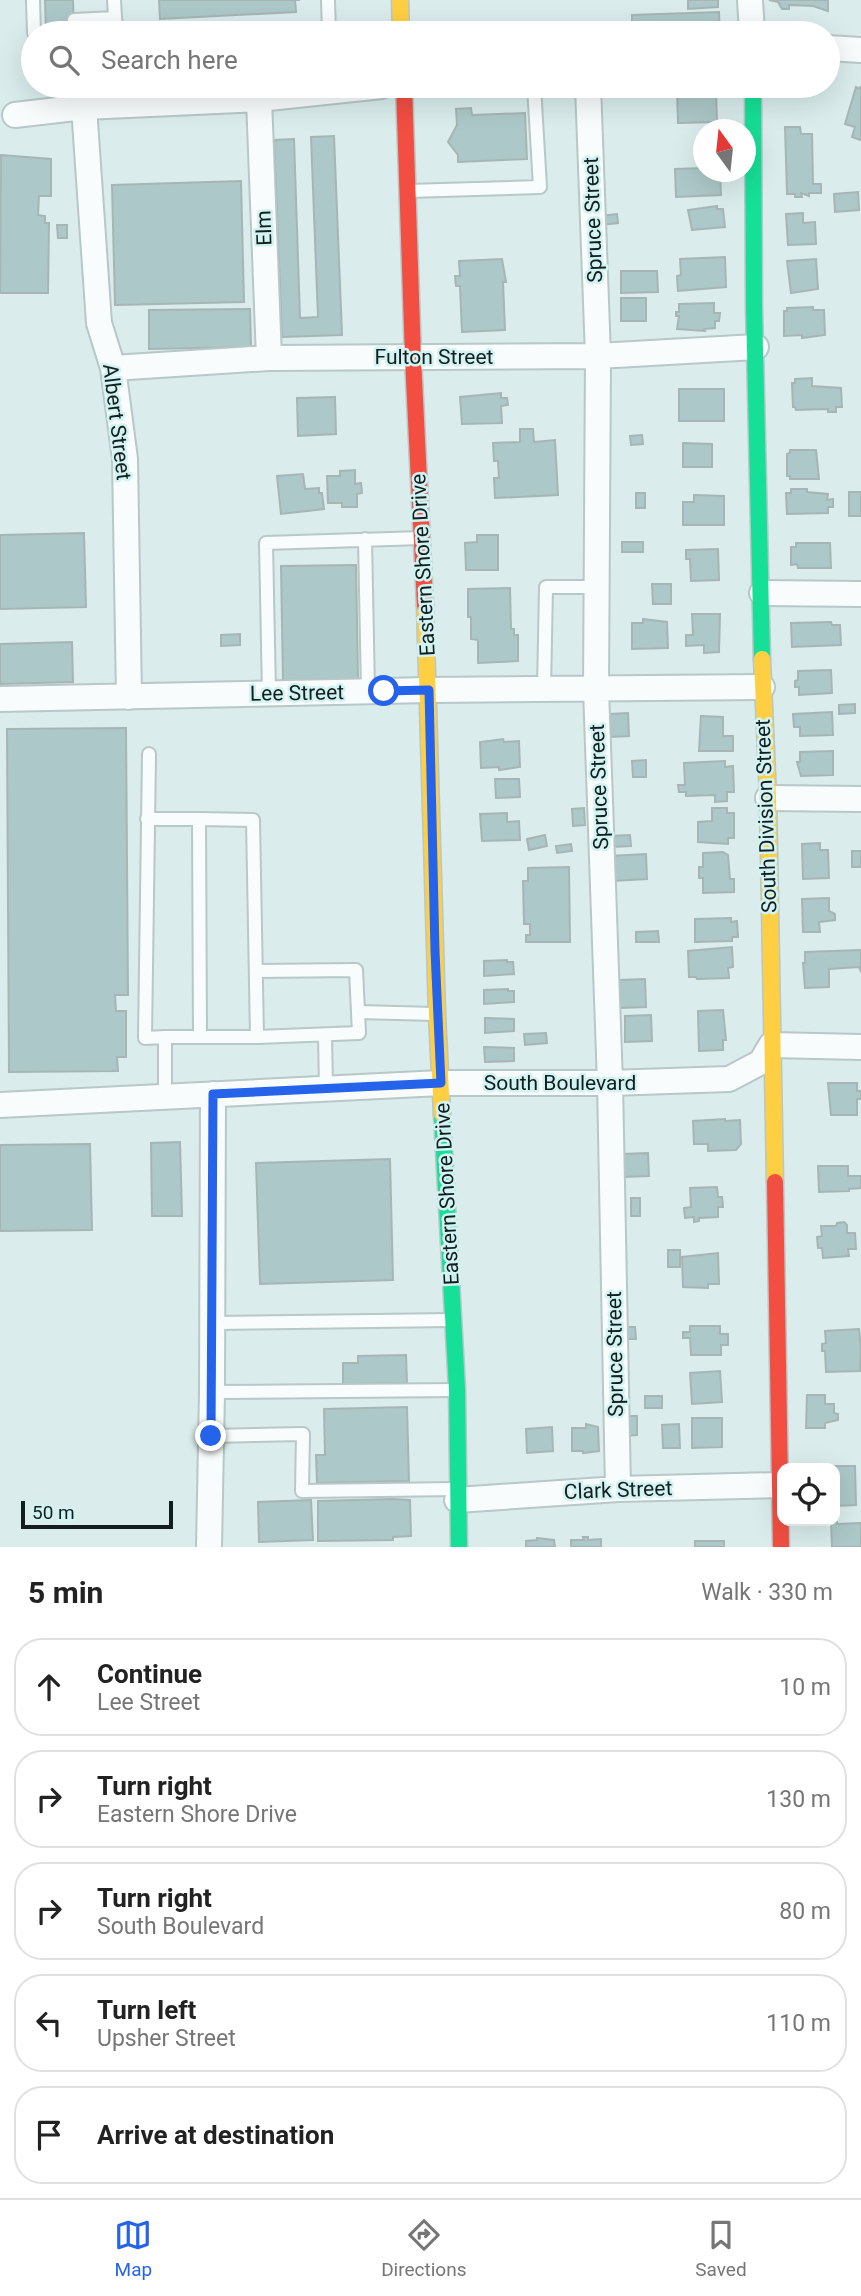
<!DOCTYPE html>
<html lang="en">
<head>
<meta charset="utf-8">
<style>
  body { margin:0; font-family:Roboto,sans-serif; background:#f6f6f6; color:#222 }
  .controls { position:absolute; right:21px; bottom:21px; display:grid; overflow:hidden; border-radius:14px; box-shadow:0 7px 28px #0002 }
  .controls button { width:63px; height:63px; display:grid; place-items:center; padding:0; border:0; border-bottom:2px solid #e0e0e0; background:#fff; color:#222; font:35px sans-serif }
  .compass { position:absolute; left:693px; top:119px; width:63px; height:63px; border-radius:50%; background:#fff; box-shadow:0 7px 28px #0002; rotate:345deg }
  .scale { position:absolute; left:21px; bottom:18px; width:152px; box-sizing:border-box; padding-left:7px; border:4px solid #131f1f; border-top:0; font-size:19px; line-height:24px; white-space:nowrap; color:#131f1f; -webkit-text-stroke:5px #d3f3f3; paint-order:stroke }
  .stop { position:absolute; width:21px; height:21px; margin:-16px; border:5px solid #2563eb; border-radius:50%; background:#fff }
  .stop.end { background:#2563eb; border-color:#fff; box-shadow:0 2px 7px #0008 }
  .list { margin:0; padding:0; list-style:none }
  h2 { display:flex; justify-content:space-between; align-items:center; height:91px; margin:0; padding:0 28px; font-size:30px }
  h2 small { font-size:23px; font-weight:400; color:#767676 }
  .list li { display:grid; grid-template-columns:46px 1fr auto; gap:21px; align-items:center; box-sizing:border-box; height:98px; margin:0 14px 14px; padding:0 14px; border:2px solid #e0e0e0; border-radius:28px }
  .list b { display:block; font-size:26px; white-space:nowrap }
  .list p { margin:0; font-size:23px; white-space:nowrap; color:#767676 }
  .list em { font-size:23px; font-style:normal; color:#767676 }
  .icon { flex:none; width:38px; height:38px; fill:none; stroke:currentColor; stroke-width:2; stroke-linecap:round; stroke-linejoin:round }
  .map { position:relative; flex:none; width:861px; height:1547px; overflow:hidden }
  .search { position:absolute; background:#fff; box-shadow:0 7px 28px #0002; left:21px; right:21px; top:21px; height:77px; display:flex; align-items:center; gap:18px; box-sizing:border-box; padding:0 24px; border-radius:38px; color:#767676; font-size:26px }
  .sheet { height:651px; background:#fff }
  nav { display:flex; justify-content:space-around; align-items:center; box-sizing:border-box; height:98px; border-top:2px solid #e0e0e0; background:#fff; font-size:19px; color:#767676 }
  nav a { display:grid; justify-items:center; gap:4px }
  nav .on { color:#2563eb }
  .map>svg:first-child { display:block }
  .building { fill:#adc8c8; stroke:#a7b5b5; stroke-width:2 }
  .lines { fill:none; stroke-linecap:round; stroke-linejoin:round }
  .lane-casing { stroke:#b8c7c7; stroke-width:16 }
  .street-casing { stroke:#b8c7c7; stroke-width:28 }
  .fast-casing { stroke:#b8c7c7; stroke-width:19 }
  .slow-casing { stroke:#b8c7c7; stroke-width:19 }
  .jam-casing { stroke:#b8c7c7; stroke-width:19 }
  .lane { stroke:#f9fcfc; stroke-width:12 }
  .street { stroke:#f9fcfc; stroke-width:24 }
  .fast { stroke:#16e098; stroke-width:16 }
  .slow { stroke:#ffcf43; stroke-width:16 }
  .jam { stroke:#f24e42; stroke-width:16 }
  .route { stroke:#2563eb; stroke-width:9 }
  .labels { text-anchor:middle; stroke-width:5; stroke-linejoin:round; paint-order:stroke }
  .street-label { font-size:21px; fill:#131f1f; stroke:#d3f3f3 }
</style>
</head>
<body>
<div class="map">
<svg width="861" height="1547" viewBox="0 0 861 1547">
  <rect width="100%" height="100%" fill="#daecec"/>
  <!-- building -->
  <path class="building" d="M45 0H73L74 33H46Z
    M159 0H300H295L296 12 160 19Z
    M688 0H718V7L688 9Z
    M769 0H828V11L813 6 789 5V9H782L778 2Z
    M719 12 720 33H674V28L632 29V15Z
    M488 25 489 29 497 28 498 33H463V28Z
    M861 86V137L860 140 852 137 855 127 845 124 856 87 860 89Z
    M716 90 717 122 678 123 677 91Z
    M471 108 472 115 525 113 527 159 458 162V155L448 142 457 125 456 109Z
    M785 127H800L801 134H812L813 184H821V193H809V196L801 193 802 197H795V194H787Z
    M334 136 342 335 282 337 274 140 294 139 300 318 318 317 311 137Z
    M1 155 51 159V196H39L38 215 45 216V223H49L48 293H0Z
    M704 168V172H720L721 195 676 197 675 169Z
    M241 181 244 302 115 305 112 185Z
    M858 192 859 210 835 212 834 194Z
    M717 206V209H723L725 227 692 230 688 210Z
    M803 213V223L815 222 816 244 788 245 786 214Z
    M617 214 618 223 601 225 600 216Z
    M57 225H67V238H58Z
    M725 257 726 287 678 291 677 276 681 275 680 259Z
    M502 259 506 282H503L505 330 462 332 460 286H456L455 276H460L459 261Z
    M816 259 818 289 791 293 787 261Z
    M621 271H657L658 292 621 293Z
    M621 298H646V321H621Z
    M714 303V313H720L719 321H715V328L704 329 705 331 677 329 679 316H676V312H679V304Z
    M813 307V310H824L825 335 802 338V335L784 336V311H787V308Z
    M250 309 251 347 149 349V310Z
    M812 378V386L841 388 842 407H836V412H828V409L796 410 795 407H793L792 383H795V379Z
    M679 389H724V421H679Z
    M501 393V398H507L508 405 501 406 502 423 462 424 460 397Z
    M335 397 336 434 298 436 297 398Z
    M520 429H533L534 442 555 440 558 495 495 498 494 478H499L498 461H494L493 443 520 442Z
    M642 435 643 444 631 445 630 436Z
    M683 443 712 444V467H683Z
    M790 450H816L819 479H790V476H787V454L790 453Z
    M355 470V484L361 483 362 493 357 494V507H342V503H328L327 476H340V471Z
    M303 474 305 489 319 488V493H322L324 509 281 514 277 476Z
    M791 489H807V492L828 494 827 500 833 499V507H828V513L787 514 786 493H791Z
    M849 492H861V516H849Z
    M636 493H645V508H636Z
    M694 495 724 496V525H683V502H694Z
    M84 533 86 607 0 609V535Z
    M477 535H498V570H466L465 543 477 542Z
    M622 542H643V552H622Z
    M796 543H830L831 568H798L797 564 791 565V547H796Z
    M718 549 719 580 691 581 690 559H686V550Z
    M356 565 358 679 283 680 281 566Z
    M652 584H671V604H653Z
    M510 588 511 629H514V635H518V661L478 663V640L471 639V617H468V589Z
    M692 614H720L719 652 704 653V645L686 646V635H693Z
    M643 619 667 622 668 648 632 649V623H643Z
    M831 622 832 625H840L841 645 792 647 791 623Z
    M240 634V645L221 646V635Z
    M72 642 73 682 0 684V644Z
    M831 670 832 693 799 695V687H795V681L798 680V671Z
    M855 704V713L839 714V705Z
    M832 712 833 735 800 736V727H794L793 714Z
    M628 713 629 736 610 737V714Z
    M701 716 723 717V736H733V751H699Z
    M126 728 128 995H115L116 1011H126V1057H117L118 1071 9 1072 7 729Z
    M503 739 504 742 519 741 520 767 499 770V767L481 768 480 742Z
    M833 751V775L801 776 797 762H800V752Z
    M646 760V777H633L632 761Z
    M725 761V767L733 766 734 792H727V801L715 802V795L686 796V792H679L678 785H685L684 763Z
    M495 779H519L520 797 496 798Z
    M584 808 585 825 573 826 572 809Z
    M712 808H727V813H734V838H728V844L698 842V822L712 821Z
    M507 813V822L519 821 520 840 482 841 480 814Z
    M545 835 547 846 529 850 527 839Z
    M630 835 631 846 611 847 610 836Z
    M820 843V850H828L829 878 803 879 802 844Z
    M571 844 572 851 557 853 556 846Z
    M852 851H861V867H852Z
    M703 853 723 852 728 855 730 879H734V892L703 893V878H699V867H703Z
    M646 854 647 879 612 881 610 856Z
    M569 867 570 942H526V935H530V924H524L523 881H528V868Z
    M829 898V911L835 914V920L819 922 820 932H803L802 899Z
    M731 918V922L737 921 738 937H732V941L695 942V919Z
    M658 931 659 942H636V932Z
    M732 947 733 967 728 968 729 978 697 979 696 977H689L688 951Z
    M861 950V972L859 967 829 969V987L805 988 803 963H805V952Z
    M507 960V962H513L514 974 484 976V961Z
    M645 979 646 1007 620 1008 619 980Z
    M508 989V991H514V1002L484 1004V990Z
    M723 1010 726 1040H723V1050L699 1051 698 1011Z
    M651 1015 652 1041 625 1042V1016Z
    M485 1018 514 1019V1031L485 1033Z
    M546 1033 547 1043 525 1045 524 1034Z
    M484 1047 514 1048V1061L485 1062Z
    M828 1083H857V1091H861V1099H857V1115H831Z
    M725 1119V1121L740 1120 741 1144 736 1150 708 1151V1144H694L693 1121Z
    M180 1142 182 1216H152L151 1143Z
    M90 1144 92 1230 0 1231V1145Z
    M648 1153 649 1176 622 1177 621 1154Z
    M390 1159 393 1280 260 1284 256 1163Z
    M818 1166H848V1176H861V1188L849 1189V1191L819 1192Z
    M717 1187 718 1197H722L723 1207H718V1217L699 1218V1221L694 1222V1217L685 1218 684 1208 691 1207 690 1188Z
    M631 1198H640V1216H631Z
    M844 1222 847 1225V1233H855L856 1249H848L849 1256 823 1258 822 1248H818L817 1237 822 1236 821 1226H836L837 1223Z
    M668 1250H680V1267H668Z
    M718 1253 719 1284H708V1288L683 1287 682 1257Z
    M690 1326H720V1334H728V1345H721V1355H691L690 1338H683V1332H690Z
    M623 1327H635L636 1339H623Z
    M859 1329 861 1349 860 1371 826 1372 825 1351H822V1344L826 1343 825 1331Z
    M406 1355 407 1383 343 1384V1363H358V1356Z
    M720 1371 722 1402 692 1404 690 1373Z
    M807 1395H825V1404H834V1413L838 1414V1420L825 1423V1428H806Z
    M645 1396H662V1408H645Z
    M407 1407 409 1481 317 1483 316 1455H325L324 1409Z
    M625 1416H637V1435L625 1436Z
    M692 1418H722V1447L692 1448Z
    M586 1424 598 1427 599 1451 583 1453V1451H572V1428H586Z
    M679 1424 680 1448H663L662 1425Z
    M552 1427 553 1451 527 1453 526 1429Z
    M827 1466H855L856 1505 835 1506V1468H827Z
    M392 1499 410 1500 411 1536 393 1537V1540L318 1541V1501Z
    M311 1500 313 1540 259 1542 258 1502Z
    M831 1522H837V1524L861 1523V1547H832Z
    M583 1537H588V1540L601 1539V1547H571V1540H584Z
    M537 1538 554 1540 555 1547H526V1541L537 1540Z
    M695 1541H724V1547H695Z"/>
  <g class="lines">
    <!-- lane casing -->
    <g class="lane-casing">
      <path id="lane" d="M33 0 34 33
        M114 0 116 33
        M328 0 329 33
        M74 20 115 18
        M118 86V105
        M408 191 540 187 534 86
        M365 539 368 692
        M544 690 546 587H596
        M269 694 266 543 422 538
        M149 754 145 1038 165 1037V1097
        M147 819H199L200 1037H165
        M199 819 253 820 257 1037H200
        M256 971 356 970 359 1033 257 1037
        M358 1012 435 1014
        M325 1035 326 1089
        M212 1323 453 1320
        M212 1392 457 1390
        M211 1436 303 1434 302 1491 457 1489"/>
    </g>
    <!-- street casing -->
    <g class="street-casing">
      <path id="street" d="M750 0 752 33
        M828 48 861 50
        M588 86 598 356 596 689 610 1083 618 1489
        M259 99 269 358
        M84 107 99 323 113 368 125 459 129 697
        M15 115 84 107 259 99 382 86
        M113 368 269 358 598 356 756 347
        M762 593 861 594
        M0 699 429 690 762 687
        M768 798 861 799
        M0 1105 441 1083H610L729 1079 761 1062 771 1045 861 1047
        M457 1500 618 1489 779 1485
        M209 1547 212 1392 213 1094"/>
    </g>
    <!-- fast casing -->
    <g class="fast-casing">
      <path id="fast" d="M753 86 754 306 762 659
        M442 1114 457 1389 459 1547"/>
    </g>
    <!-- slow casing -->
    <g class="slow-casing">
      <path id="slow" d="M400 0 401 33
        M425 605 437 1014 442 1114
        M762 659 768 798 775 1182"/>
    </g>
    <!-- jam casing -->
    <g class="jam-casing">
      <path id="jam" d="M404 86 413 358 425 605
        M775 1182 781 1547"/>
    </g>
    <!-- lane -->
    <use href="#lane" class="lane"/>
    <!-- street -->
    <use href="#street" class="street"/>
    <!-- fast -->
    <use href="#fast" class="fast"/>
    <!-- slow -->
    <use href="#slow" class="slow"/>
    <!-- jam -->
    <use href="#jam" class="jam"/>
  </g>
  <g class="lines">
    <!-- route -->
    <path class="route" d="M211 1436 213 1094 441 1083 435 951 429 690 384 691"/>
  </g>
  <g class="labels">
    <!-- street labels -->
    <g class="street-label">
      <text transform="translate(593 220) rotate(-92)" y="7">Spruce Street</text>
      <text transform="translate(264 228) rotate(-92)" y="7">Elm</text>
      <text x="434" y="364">Fulton Street</text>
      <text transform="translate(117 422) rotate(83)" y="7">Albert Street</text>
      <text transform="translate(423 565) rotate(-93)" y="7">Eastern Shore Drive</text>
      <text transform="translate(297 693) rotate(-1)" y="7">Lee Street</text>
      <text transform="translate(599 787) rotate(-92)" y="7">Spruce Street</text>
      <text transform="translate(766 816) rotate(-92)" y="7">South Division Street</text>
      <text x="560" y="1090">South Boulevard</text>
      <text transform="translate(447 1194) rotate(-93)" y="7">Eastern Shore Drive</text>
      <text transform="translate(615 1354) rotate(-91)" y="7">Spruce Street</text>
      <text transform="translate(618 1490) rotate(-2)" y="7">Clark Street</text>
    </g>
  </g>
</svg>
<div class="controls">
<button><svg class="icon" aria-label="locate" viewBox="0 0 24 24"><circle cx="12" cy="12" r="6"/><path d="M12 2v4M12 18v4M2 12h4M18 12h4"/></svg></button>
</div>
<svg class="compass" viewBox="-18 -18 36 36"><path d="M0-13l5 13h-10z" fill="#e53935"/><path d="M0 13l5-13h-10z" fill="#767676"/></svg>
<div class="scale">50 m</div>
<div class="stop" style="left:384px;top:691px"></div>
<div class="stop end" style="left:211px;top:1436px"></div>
<div class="search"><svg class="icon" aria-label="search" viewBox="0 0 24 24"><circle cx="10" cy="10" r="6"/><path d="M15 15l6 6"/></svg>Search here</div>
</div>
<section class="sheet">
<h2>5 min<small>Walk · 330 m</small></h2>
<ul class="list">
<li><svg class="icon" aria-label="ahead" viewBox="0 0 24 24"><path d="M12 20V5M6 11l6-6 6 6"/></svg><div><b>Continue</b><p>Lee Street</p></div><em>10 m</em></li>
<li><svg class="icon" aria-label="right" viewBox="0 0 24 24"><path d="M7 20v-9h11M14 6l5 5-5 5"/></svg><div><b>Turn right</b><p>Eastern Shore Drive</p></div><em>130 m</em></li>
<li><svg class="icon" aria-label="right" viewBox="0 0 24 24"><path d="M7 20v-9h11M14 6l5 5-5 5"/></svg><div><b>Turn right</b><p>South Boulevard</p></div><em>80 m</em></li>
<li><svg class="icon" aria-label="left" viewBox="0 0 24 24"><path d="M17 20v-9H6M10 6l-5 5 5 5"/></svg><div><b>Turn left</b><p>Upsher Street</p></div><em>110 m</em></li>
<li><svg class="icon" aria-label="arrive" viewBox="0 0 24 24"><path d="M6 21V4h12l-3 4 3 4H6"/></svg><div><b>Arrive at destination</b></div></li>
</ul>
</section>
<nav>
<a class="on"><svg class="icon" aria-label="map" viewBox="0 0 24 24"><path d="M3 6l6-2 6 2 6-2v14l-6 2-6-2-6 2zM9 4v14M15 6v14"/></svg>Map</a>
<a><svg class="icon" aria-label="directions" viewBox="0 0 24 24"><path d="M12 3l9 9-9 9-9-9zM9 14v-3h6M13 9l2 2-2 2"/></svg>Directions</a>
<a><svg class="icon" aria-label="saved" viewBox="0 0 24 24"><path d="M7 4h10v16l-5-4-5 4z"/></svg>Saved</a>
</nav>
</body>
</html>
